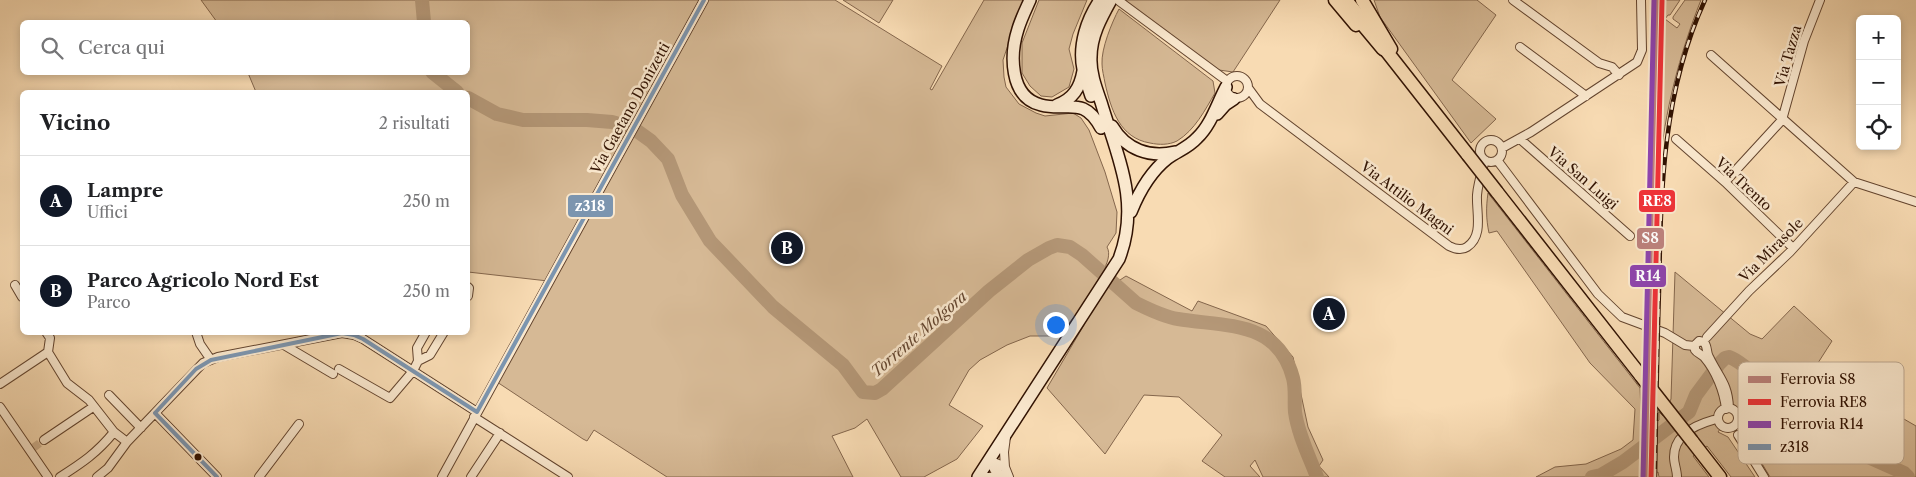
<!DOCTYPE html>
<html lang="it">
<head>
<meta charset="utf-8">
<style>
  body { margin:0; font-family:"Libre Caslon Text",serif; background:#f6f6f6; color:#202124 }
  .controls { position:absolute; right:15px; top:15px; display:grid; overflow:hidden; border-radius:8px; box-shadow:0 2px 8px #0003 }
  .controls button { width:45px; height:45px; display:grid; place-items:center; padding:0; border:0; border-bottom:1px solid #e0e0e0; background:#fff; color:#202124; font:25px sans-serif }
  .you { position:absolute; left:1055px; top:324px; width:18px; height:18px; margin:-12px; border:4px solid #fff; border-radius:50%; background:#1a73e8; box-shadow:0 0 0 8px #1a73e833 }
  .badge { display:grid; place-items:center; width:32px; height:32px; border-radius:50%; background:#111827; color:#fff; font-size:16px; font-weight:700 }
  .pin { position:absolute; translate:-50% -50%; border:2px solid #fff; box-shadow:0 1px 5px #0006 }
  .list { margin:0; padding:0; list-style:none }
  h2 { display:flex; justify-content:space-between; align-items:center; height:65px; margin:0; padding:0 20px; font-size:21px }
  h2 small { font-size:16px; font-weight:400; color:#757577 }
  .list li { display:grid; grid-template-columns:32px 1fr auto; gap:15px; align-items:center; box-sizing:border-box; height:90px; padding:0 20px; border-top:1px solid #e0e0e0 }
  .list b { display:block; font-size:19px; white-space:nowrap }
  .list p { margin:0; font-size:16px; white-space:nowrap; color:#757577 }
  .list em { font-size:16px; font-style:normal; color:#757577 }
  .icon { flex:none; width:28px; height:28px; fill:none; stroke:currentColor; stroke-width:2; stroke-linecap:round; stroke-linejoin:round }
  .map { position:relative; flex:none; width:1916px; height:477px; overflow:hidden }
  .search { position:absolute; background:#fff; box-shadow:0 2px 8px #0003; left:20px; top:20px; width:450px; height:55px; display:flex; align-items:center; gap:12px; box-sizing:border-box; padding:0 18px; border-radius:8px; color:#757577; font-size:19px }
  .panel { position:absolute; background:#fff; box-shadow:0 2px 8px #0003; left:20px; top:90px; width:450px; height:245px; border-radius:8px }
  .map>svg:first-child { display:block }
  .green { fill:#d6b995; stroke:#84664c }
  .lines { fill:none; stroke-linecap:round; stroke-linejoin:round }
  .river { stroke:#b49777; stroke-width:14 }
  .street-tunnel { stroke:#d0b390; stroke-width:8; stroke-dasharray:8 4; stroke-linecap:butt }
  .street-casing { stroke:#63442e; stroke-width:10 }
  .secondary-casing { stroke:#311202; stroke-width:14 }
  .primary-casing { stroke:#311202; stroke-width:15 }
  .highway-casing { stroke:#311202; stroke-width:18 }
  .street { stroke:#fae8ce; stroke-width:8 }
  .secondary { stroke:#fae8ce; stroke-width:11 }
  .primary { stroke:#f8dbb3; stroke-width:12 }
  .highway { stroke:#f8dbb3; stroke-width:15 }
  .rail-casing { stroke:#311202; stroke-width:4.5 }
  .rail { stroke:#fae8ce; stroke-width:2.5; stroke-dasharray:8; stroke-linecap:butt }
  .primary-bridge-casing { stroke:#311202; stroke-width:15; stroke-linecap:butt }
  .primary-bridge { stroke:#f8dbb3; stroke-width:12 }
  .bus-1-casing { stroke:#fae8ce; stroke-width:8 }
  .bus-1 { stroke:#7c95af; stroke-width:4 }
  .rail-1-casing { stroke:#fae8ce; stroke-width:9 }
  .rail-2-casing { stroke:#fae8ce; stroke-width:9 }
  .rail-3-casing { stroke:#fae8ce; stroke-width:9 }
  .rail-1 { stroke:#bc817c; stroke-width:5 }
  .rail-2 { stroke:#ee3338; stroke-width:5 }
  .rail-3 { stroke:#8e44ad; stroke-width:5 }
  .bus-dot { fill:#311202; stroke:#fae8ce; stroke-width:2 }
  .labels { text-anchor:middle; stroke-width:5; stroke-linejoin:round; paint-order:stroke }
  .street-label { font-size:14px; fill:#311202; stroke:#fae8ce }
  .water-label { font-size:15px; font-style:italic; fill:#654731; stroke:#fae8ce }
  .key { fill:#fae8ce; stroke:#bea891; stroke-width:1 }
  .key-label { font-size:14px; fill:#311202 }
  .line-badge { stroke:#fae8ce; stroke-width:2 }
  .badge-label { font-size:14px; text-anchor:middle; font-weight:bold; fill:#fff }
</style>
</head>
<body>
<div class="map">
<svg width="1916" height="477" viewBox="0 0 1916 477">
  <rect width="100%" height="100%" fill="#f8dbb3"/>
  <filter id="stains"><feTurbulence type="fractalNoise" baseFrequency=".004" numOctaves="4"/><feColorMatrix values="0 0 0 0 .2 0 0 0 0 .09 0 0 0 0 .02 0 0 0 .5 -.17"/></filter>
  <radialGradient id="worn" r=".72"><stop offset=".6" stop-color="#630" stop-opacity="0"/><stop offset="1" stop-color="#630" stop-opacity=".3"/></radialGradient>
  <!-- green -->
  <path class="green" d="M201 0H835L942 66 930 89 932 90 984 0H1023L1003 60 1004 77 1006 87 1019 104 1036 113 1045 116 1073 113 1081 118 1089 130 1105 172 1117 212 1116 233 1107 247C1111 254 1107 264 1103 271L1114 284 1126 276 1192 311 1198 301 1266 326 1293 357 1308 427 1323 460 1319 466 1329 477H1263L1255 460 1250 466 1260 477H1225L1202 461 1222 435 1179 397 1144 395 1105 454 1047 388 1084 325 1074 317 1058 336H1030L1007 345 980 360 969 370 949 405 983 426 957 459 924 477H901L867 419 855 428 832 436 853 477H667L594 430 587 441 583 439 497 382 548 281 468 272V92H256L248 73 468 72V22H217Z
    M843 0H893L879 23Z
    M1039 0H1087L1073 34 1069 49 1074 69 1069 87 1052 97 1041 96 1030 86 1022 73V43Z
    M1127 0H1280L1233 72 1219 70 1125 2Z
    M1374 0H1477L1496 15 1452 80 1496 119 1471 143 1380 17Z
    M1665 0H1680L1670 15H1668L1665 19 1677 28 1680 24 1673 19V17L1685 0H1701C1679 55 1665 111 1659 170Z
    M1119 9 1213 81 1215 93C1205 110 1195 130 1177 141 1169 145 1159 145 1150 143 1120 138 1111 110 1105 83 1104 77 1102 70 1102 64 1101 49 1112 22 1119 9Z
    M1488 193 1640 388 1642 433 1659 420V412L1663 416 1671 399 1675 272 1750 334 1762 339 1794 306 1832 341 1793 402 1841 442 1873 455 1897 415 1916 426V477H1770L1745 435 1736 411C1725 402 1716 411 1714 423L1720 429 1718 432 1728 437 1755 477H1731L1707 446 1693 456 1709 477H1659L1658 472 1645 477H1536L1555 467 1586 464 1621 449 1633 440 1635 409 1590 363 1497 231 1489 233C1486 219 1486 207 1488 193Z"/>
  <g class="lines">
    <!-- river -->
    <path class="river" d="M422 0 424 22
      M432 72 457 92
      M468 98 497 114 523 120H587L612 122 633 128 651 141 668 159 682 195 710 241 773 307 843 365 863 392 875 393 882 389 989 291 1028 260 1049 248 1057 245 1070 247 1082 255 1136 303C1148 309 1164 317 1178 319 1226 327 1278 320 1293 378 1296 389 1294 401 1295 412 1298 434 1309 456 1317 477
      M1592 477 1601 475 1623 462 1689 412 1696 395 1719 364 1725 358 1729 357C1749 363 1807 427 1824 445L1832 450 1839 452 1864 455 1904 473 1908 477"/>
    <!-- street-tunnel -->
    <path class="street-tunnel" d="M33 448 44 440"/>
    <!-- street casing -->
    <g class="street-casing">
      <path id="street" d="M1513 0 1599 63 1612 67 1619 75
        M1119 1 1227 81
        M1520 47 1586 96
        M1711 55 1854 182 1916 202
        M1226 87a11 11 0 1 1 22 0a11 11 0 1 1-22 0Z
        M1249 89 1260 104 1449 246C1455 249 1461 251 1467 247 1484 236 1476 212 1477 195 1478 183 1482 171 1485 160
        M1520 139 1630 236
        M1676 139 1725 182 1793 248
        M1480 151a11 11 0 1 1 22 0a11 11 0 1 1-22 0Z
        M1502 148 1531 132 1637 62 1642 50 1641 0
        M1497 160 1598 294 1622 317 1665 333 1685 345 1694 346
        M1725 182 1782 120 1804 41 1820 0
        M15 285 22 297
        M468 287 469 288 468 296
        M46 332 50 338 48 352 67 383 89 400 114 432 127 442
        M196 332 200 344 211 360
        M1707 337 1749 291 1790 252 1854 182
        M284 345 333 374
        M418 361 430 355 444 332
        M339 369 390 398 413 371 418 361 417 348 426 332
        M0 384 48 352
        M109 395 141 428
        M0 407 48 477
        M1718 418a10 10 0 1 1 20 0a10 10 0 1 1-20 0Z
        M1726 409C1724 391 1716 371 1704 357 1701 354 1697 353 1695 350V345L1699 341 1704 342C1708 347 1706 352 1709 357 1719 378 1728 383 1729 408
        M155 413 217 477
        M474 417 568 477
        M1738 435 1764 477
        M44 440 93 407
        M989 460 1005 467 1009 477
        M989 460 995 471 1006 477
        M1005 467 1004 452 1006 437
        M60 477C82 463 97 453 114 432
        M97 477 108 468 127 442 203 363 218 357 342 333 354 335 363 339 477 412
        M259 477 299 424
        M442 477 704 0
        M471 477 500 433
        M987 477 1000 475
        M1677 477C1677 470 1674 464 1674 457 1674 435 1695 425 1713 420"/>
    </g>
    <!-- secondary casing -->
    <g class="secondary-casing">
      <path id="secondary" d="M1030 0C1026 9 1021 19 1018 29 1010 54 1009 97 1041 105 1068 112 1083 95 1101 128
        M1091 96C1088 87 1085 78 1083 69 1078 45 1087 19 1100 0
        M1057 105C1073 99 1080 88 1083 71
        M1217 114 1225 105 1234 99
        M1112 126C1126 150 1150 158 1175 152
        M1131 212C1139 192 1150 172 1168 158 1178 151 1189 147 1197 138 1211 125 1217 104 1226 87
        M978 477 1119 259C1141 202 1117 156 1101 102 1096 88 1090 72 1091 57 1091 36 1101 18 1111 0"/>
    </g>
    <!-- primary casing -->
    <g class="primary-casing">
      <path id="primary" d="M1335 0 1356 25
        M1362 0 1391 49
        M1384 48 1468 155
        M1497 192 1641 376
        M1692 441 1720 477"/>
    </g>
    <!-- highway casing -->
    <g class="highway-casing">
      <path id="highway" d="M1344 0 1384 48"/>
    </g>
    <!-- street -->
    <use href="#street" class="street"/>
    <!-- secondary -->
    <use href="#secondary" class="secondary"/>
    <!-- primary -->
    <use href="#primary" class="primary"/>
    <!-- highway -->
    <use href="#highway" class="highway"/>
    <!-- rail casing -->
    <g class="rail-casing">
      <path id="rail" d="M1655 477C1656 415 1657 353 1659 291 1661 189 1662 94 1705 0"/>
    </g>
    <!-- rail -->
    <use href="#rail" class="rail"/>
    <!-- primary-bridge casing -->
    <g class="primary-bridge-casing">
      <path id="primary-bridge" d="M1468 155 1497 192
        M1641 376 1692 441"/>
    </g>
    <!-- primary-bridge -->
    <use href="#primary-bridge" class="primary-bridge"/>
    <!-- bus-1 casing -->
    <g class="bus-1-casing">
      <path id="bus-1" d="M477 412 704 0
        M155 413 196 369 211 360 342 333 354 335 363 339 477 412
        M155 413 217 477"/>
    </g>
    <!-- bus-1 -->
    <use href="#bus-1" class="bus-1"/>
    <!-- rail-1 casing -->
    <g class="rail-1-casing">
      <path id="rail-1" d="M1645 477 1656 0"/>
    </g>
    <!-- rail-2 casing -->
    <g class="rail-2-casing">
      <path id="rail-2" d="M1651 477 1662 0"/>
    </g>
    <!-- rail-3 casing -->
    <g class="rail-3-casing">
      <path id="rail-3" d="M1643 477 1654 0"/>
    </g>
    <!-- rail-1 -->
    <use href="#rail-1" class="rail-1"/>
    <!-- rail-2 -->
    <use href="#rail-2" class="rail-2"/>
    <!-- rail-3 -->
    <use href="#rail-3" class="rail-3"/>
  </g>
  <!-- markers -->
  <circle class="bus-dot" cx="198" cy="457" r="4.5"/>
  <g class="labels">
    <!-- street labels -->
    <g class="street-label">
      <text transform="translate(1788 56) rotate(-74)" y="5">Via Tazza</text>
      <text transform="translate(630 108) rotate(-61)" y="5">Via Gaetano Donizetti</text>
      <text transform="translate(1583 178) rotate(41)" y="5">Via San Luigi</text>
      <text transform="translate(1744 184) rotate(43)" y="5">Via Trento</text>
      <text transform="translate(1407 198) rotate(37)" y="5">Via Attilio Magni</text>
      <text transform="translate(1771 250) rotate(-45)" y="5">Via Mirasole</text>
    </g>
    <!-- water labels -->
    <g class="water-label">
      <text transform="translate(919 334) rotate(-41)" y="5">Torrente Molgora</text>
    </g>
  </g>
  <!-- legend -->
  <rect x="1738" y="362" width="166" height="102" rx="8" class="key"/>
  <rect x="1748" y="376" width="23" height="7" fill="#bc817c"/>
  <rect x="1748" y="399" width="23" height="6" fill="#ee3338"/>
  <rect x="1748" y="421" width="23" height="7" fill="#8e44ad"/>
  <rect x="1748" y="444" width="23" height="6" fill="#7c95af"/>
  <g class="key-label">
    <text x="1780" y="384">Ferrovia S8</text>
    <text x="1780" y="407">Ferrovia RE8</text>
    <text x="1780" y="429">Ferrovia R14</text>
    <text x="1780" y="452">z318</text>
  </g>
  <g class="line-badge">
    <rect x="1638" y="189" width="38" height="24" rx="5" fill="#ee3338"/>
    <rect x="567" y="194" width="47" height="24" rx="5" fill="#7c95af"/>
    <rect x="1636" y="227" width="29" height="23" rx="5" fill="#bc817c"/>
    <rect x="1629" y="264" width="38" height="24" rx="5" fill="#8e44ad"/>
  </g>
  <g class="badge-label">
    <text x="1657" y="206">RE8</text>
    <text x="590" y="211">z318</text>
    <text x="1650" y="243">S8</text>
    <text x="1648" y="281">R14</text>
  </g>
  <rect width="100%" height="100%" filter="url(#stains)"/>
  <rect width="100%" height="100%" fill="url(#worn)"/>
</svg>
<div class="controls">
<button>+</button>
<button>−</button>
<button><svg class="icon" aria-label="locate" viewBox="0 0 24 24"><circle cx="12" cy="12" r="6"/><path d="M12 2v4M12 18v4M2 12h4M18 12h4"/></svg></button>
</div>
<div class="you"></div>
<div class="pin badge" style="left:1329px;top:314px">A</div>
<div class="pin badge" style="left:787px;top:248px">B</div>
<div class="search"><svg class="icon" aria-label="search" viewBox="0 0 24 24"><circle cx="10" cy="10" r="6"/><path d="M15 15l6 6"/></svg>Cerca qui</div>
<section class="panel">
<h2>Vicino<small>2 risultati</small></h2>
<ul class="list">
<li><span class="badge">A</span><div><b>Lampre</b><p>Uffici</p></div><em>250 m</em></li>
<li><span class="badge">B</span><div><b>Parco Agricolo Nord Est</b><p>Parco</p></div><em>250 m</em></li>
</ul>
</section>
</div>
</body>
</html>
